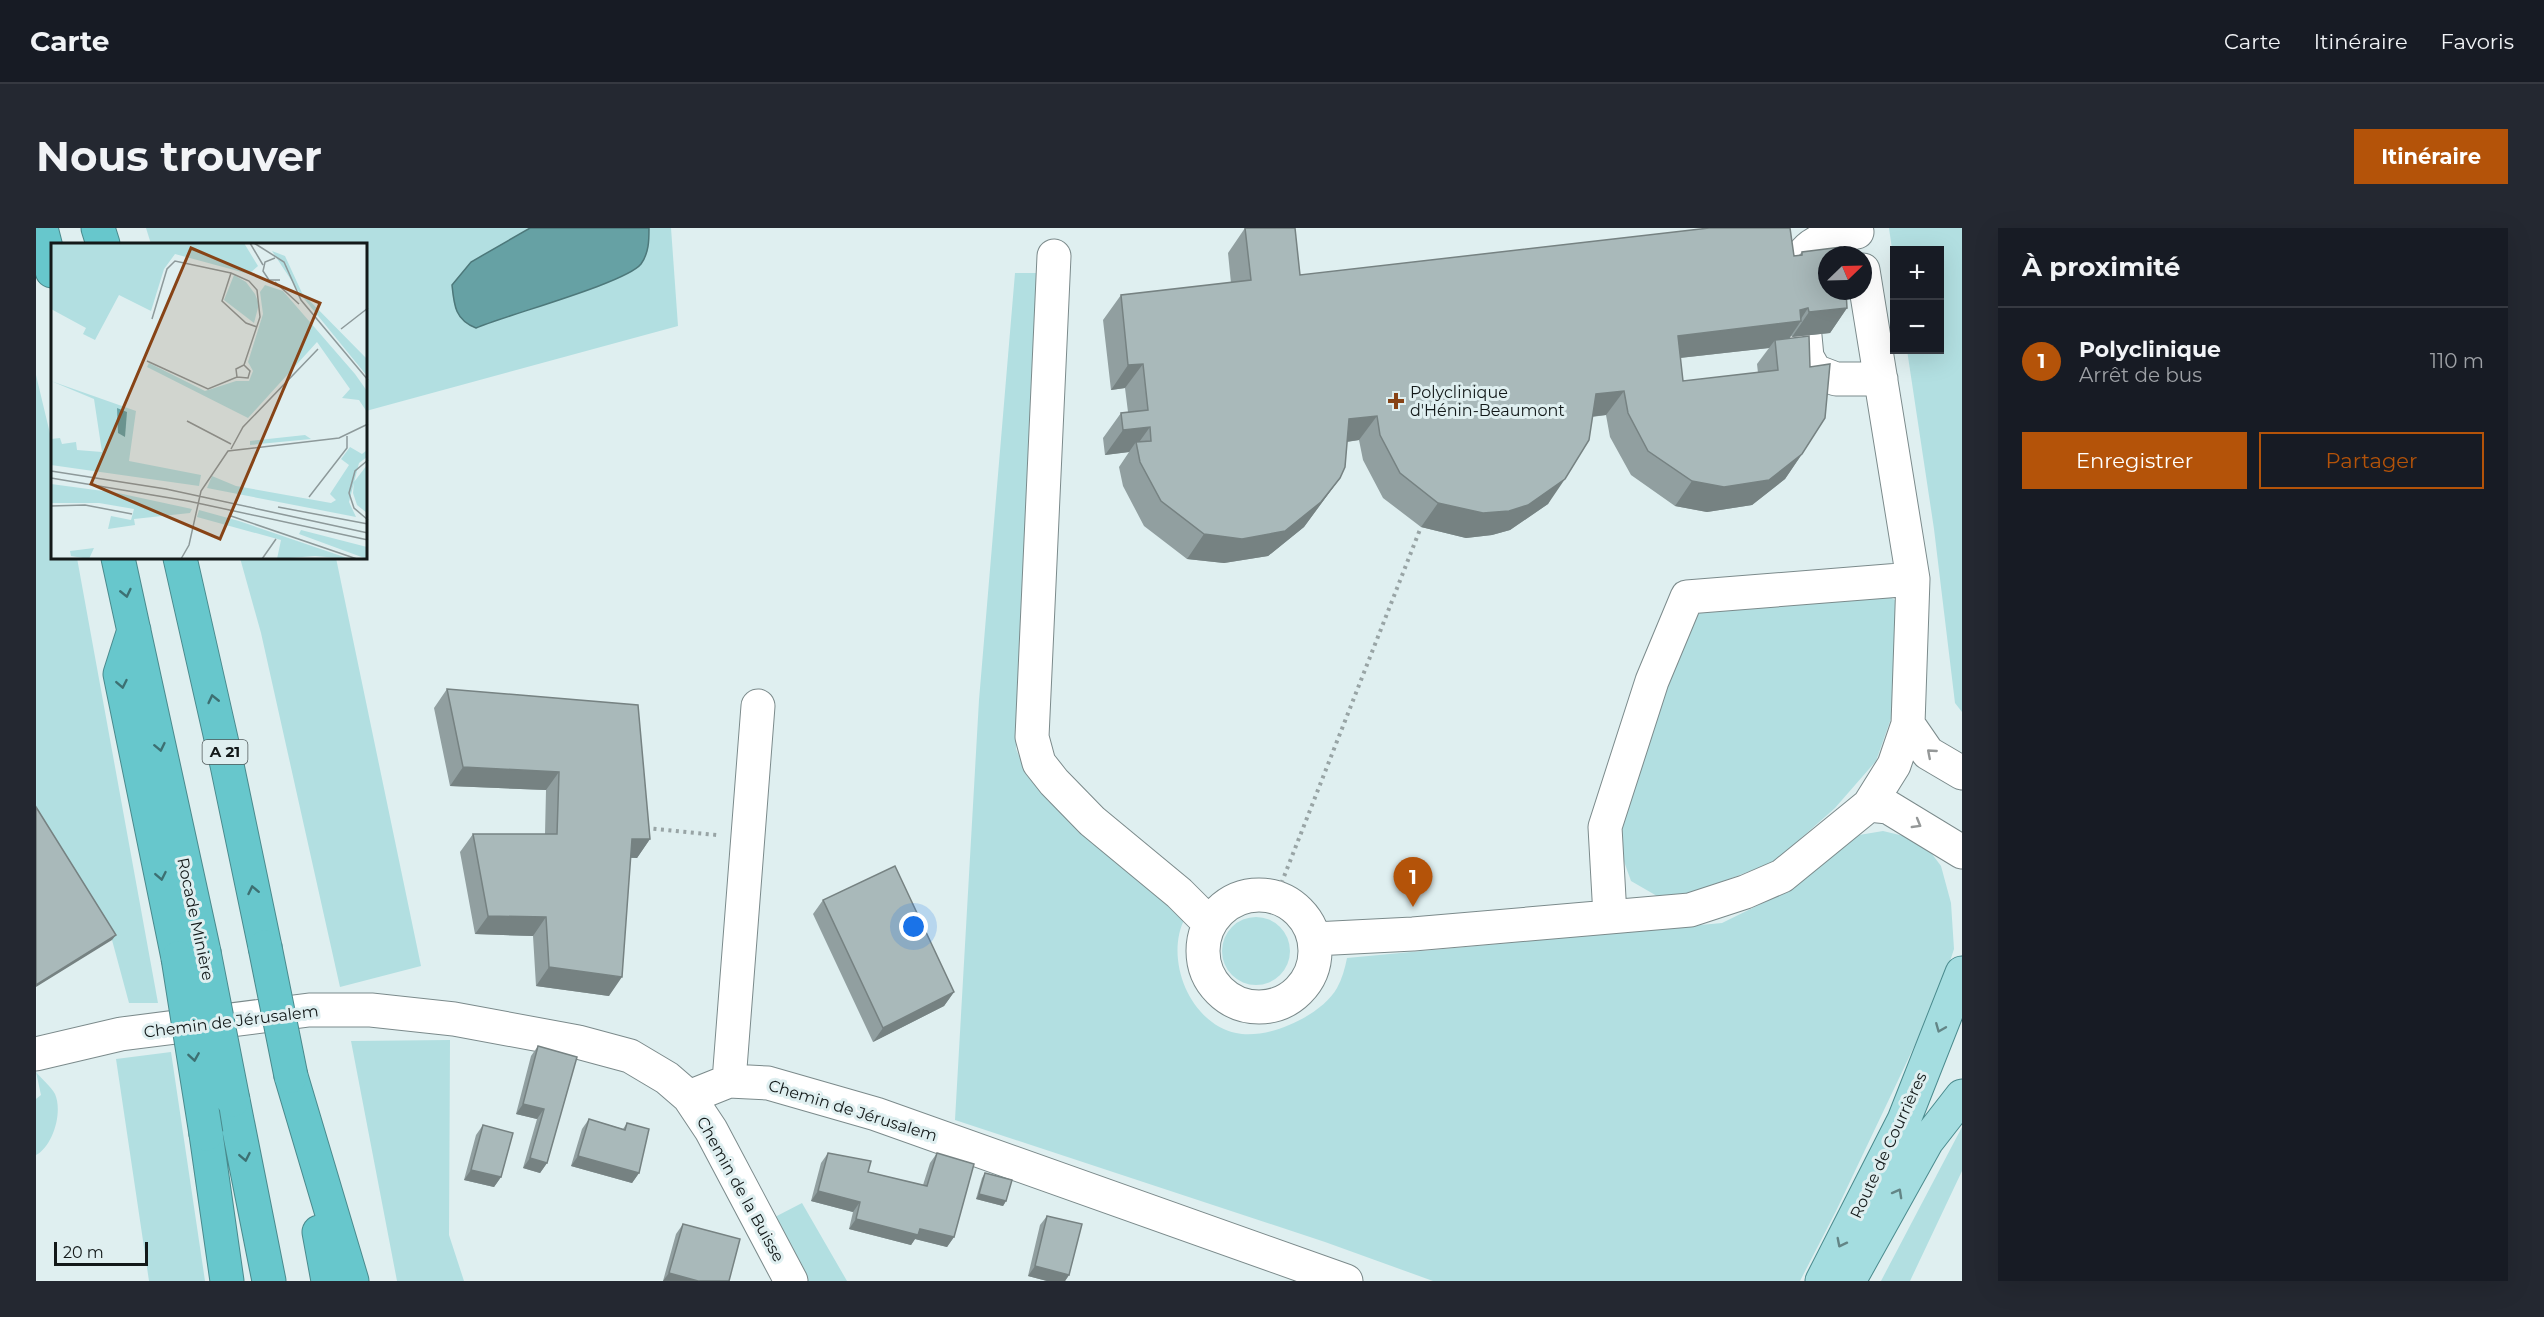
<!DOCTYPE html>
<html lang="fr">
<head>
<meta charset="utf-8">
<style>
  body { margin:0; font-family:Montserrat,sans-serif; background:#242831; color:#f1f3f6 }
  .controls { position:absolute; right:18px; top:18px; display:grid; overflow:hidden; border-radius:0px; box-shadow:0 6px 24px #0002 }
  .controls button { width:54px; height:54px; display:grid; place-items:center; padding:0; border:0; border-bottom:2px solid #363941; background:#171b24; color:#f1f3f6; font:30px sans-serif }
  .compass { position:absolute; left:1782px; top:18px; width:54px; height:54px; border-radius:50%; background:#171b24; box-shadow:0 6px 24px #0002; rotate:67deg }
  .scale { position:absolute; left:18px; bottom:15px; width:94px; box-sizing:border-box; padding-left:6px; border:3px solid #131919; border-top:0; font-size:16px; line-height:21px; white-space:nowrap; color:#131919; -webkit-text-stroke:4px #dfeff0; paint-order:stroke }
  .you { position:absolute; left:878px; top:699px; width:21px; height:21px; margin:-15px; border:4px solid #fff; border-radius:50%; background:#1a73e8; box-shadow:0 0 0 9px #1a73e833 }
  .badge { display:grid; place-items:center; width:39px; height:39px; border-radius:50%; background:#b45309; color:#fff; font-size:20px; font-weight:700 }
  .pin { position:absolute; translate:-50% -50px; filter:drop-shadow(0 2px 3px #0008) }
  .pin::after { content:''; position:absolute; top:32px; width:21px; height:18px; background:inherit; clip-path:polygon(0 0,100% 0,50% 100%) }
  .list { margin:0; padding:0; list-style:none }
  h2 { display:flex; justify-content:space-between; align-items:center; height:78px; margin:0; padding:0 24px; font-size:26px }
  h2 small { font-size:20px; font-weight:400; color:#9ea1a6 }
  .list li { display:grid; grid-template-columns:39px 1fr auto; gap:18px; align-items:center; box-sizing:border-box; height:108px; padding:0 24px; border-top:2px solid #363941 }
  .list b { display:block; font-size:22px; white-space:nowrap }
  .list p { margin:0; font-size:20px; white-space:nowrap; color:#9ea1a6 }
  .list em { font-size:20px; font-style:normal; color:#9ea1a6 }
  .actions { display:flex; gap:12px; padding:18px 24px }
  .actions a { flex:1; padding:14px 0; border:2px solid #b45309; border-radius:0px; text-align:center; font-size:21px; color:#b45309 }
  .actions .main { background:#b45309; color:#fff }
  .map { position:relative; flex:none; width:1926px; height:1053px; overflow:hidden; border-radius:0px }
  header { display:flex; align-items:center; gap:36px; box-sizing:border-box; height:84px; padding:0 30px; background:#171b24; border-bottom:2px solid #363941 }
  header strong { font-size:28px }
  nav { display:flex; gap:33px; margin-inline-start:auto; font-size:21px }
  .intro { display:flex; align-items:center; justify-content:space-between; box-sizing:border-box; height:144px; padding:0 36px }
  h1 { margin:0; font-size:42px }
  .button { padding:15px 27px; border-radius:0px; background:#b45309; color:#fff; font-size:21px; font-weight:700 }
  main { display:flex; gap:36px; padding:0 36px }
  aside { flex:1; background:#171b24; border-radius:0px; box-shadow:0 6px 24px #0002 }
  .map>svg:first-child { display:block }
  .green { fill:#b2dfe1 }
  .water { fill:#66a1a4; stroke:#4d787a; stroke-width:1.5 }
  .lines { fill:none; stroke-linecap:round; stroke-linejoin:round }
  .minor-casing { stroke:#7b8a8b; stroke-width:35 }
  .major-casing { stroke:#4a8a8d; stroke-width:35 }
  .highway-casing { stroke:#4a8a8d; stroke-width:35 }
  .path { stroke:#98a4a5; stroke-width:4; stroke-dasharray:3 4.5; stroke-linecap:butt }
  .minor { stroke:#fff; stroke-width:33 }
  .major { stroke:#a4dde0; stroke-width:33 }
  .highway { stroke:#67c7cc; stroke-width:33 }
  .highway-bridge-casing { stroke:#4a8a8d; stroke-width:35; stroke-linecap:butt }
  .highway-bridge { stroke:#67c7cc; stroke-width:33 }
  .wall { fill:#919fa0; fill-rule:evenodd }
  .shaded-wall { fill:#768282 }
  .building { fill:#a9b9ba; stroke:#768282; stroke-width:1.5 }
  .oneway { stroke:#3d7072 }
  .oneway2 { stroke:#959898 }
  .oneway3 { stroke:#638586 }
  .poi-dot { fill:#874316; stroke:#dfeff0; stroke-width:2 }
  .labels { text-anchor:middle; stroke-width:6; stroke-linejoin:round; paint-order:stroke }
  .shield { fill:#dfeff0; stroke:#50595a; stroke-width:1.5 }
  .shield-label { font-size:15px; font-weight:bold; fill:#131919 }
  .poi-label { font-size:16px; fill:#131919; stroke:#dfeff0; text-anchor:start }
  .street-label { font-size:16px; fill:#131919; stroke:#dfeff0 }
  .inset-road { fill:none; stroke:#8d999a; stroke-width:1.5 }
  .view { fill:#874316; fill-opacity:0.15; stroke:#874316; stroke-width:3 }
  .inset-edge { fill:none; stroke:#131919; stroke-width:3 }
</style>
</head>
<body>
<header>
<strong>Carte</strong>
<nav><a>Carte</a><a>Itinéraire</a><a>Favoris</a></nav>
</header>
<div class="intro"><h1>Nous trouver</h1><a class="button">Itinéraire</a></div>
<main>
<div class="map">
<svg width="1926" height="1053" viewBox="0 0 1926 1053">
  <rect width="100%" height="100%" fill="#dfeff0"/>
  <!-- green -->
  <path class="green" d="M110 0H635L642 98 330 183V16H115Z
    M1853 0H1926V484L1919 475 1898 301 1871 122H1904V22H1858V35Z
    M979 45H1008L980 521 992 549 1149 690C1128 730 1153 795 1200 805 1232 812 1285 788 1301 760 1306 751 1309 740 1311 730L1686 695 1755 661 1823 607 1847 603 1872 609 1890 618 1905 638 1915 675 1918 721 1904 764 1800 983 1764 1053H1397L1289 1014 919 892 943 472Z
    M0 147 16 214V330H41L122 775H93L76 712 0 589Z
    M204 330H300L385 738 304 759 225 405Z
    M1848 365 1865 376 1858 482 1840 533 1799 580 1738 634 1656 665 1621 668 1595 653 1585 625 1587 593 1627 464 1665 380Z
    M1186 723a34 34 0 1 1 68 0a34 34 0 1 1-68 0Z
    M414 812 413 1007 428 1053H361L315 813Z
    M135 824 169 1053H113L80 831Z
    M0 844C6 851 15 859 19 866 27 884 17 918 0 927V871L5 867Z
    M1926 899V943L1874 1053H1845Z
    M766 975 811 1053H772L737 990Z"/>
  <!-- water -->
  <path class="water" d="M494 0H613C613 12 613 25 605 36 590 55 470 87 440 100 419 92 418 77 416 57L435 34Z"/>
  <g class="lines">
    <!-- minor casing -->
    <g class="minor-casing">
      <path id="minor" d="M1018 28 996 509 1003 535 1018 554 1056 593 1143 665 1174 696
        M1763 47C1764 41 1765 32 1767 27 1778 10 1803 7 1821 4
        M1769 108 1771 129 1779 143 1800 151H1845
        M1872 496 1892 525 1926 545
        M1833 577 1852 579 1926 624
        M1167 723a56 56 0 1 1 112 0a56 56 0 1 1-112 0Z
        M1574 688 1569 599 1616 453 1651 369 1877 351
        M1278 711 1377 706 1654 682 1709 664 1746 648 1833 577 1858 537 1872 496 1877 351 1827 42
        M0 826 85 806 273 782H335L418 791 542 814 594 828 631 850 653 869 675 902 755 1053
        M693 853 722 478
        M653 869 693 853 732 855 840 886 1310 1053"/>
    </g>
    <!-- major casing -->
    <g class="major-casing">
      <path id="major" d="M1786 1053 1868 892 1926 745
        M1813 1053 1891 913 1926 868"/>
    </g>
    <!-- highway casing -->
    <g class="highway-casing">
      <path id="highway" d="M5 0 16 43
        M62 0 67 16
        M82 330 168 724
        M144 330 191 537 229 719
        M98 402 84 446 142 730
        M255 848 316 1053
        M197 872 233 1053
        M170 906 191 1053
        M283 1004 292 1053"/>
    </g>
    <!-- path -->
    <path class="path" d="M610 600 681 607
      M1240 669 1385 299"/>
    <!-- minor -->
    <use href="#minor" class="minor"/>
    <!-- major -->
    <use href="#major" class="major"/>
    <!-- highway -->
    <use href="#highway" class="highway"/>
    <!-- highway-bridge casing -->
    <g class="highway-bridge-casing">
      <path id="highway-bridge" d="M229 719 255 848
        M168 724 197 872
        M142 730 170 906"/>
    </g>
    <!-- highway-bridge -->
    <use href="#highway-bridge" class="highway-bridge"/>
  </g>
  <!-- wall -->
  <path class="wall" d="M1209 0 1264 47 1758 28 1763 27 1766 24 1811 80 1794 105 1756 109 1755 108 1754 110 1766 226 1749 251 1716 277 1671 284 1639 278 1595 247 1574 209 1570 187 1556 189 1512 276 1474 302 1456 307 1430 310 1385 299 1347 270 1327 232 1323 212 1311 214 1304 250 1268 299 1232 328 1188 335 1151 331 1108 298 1087 258 1083 239 1093 224 1069 227 1067 210 1085 185 1092 184 1089 160 1075 162 1067 92 1085 67 1195 55 1192 25ZM1733 120 1721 136 1722 145 1647 153 1644 130Z
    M411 461 614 611 601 630H595L573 768 500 758 497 708 439 706 424 624 437 606H509L510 562 414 558 398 480Z
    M787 672 918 764 908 778 837 814 777 686Z
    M502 818 541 829 511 935 504 945 487 940 501 891 480 886 495 828Z
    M553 891 587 901 591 895 603 945 596 955 535 938 546 901Z
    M447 897 465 949 458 959 428 952 440 907Z
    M792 925 832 944 887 957 894 935 901 925 918 1009 911 1019 879 1011 875 1017 813 1001 817 984 775 973 785 935Z
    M949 945 970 973 967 978 940 971 946 950Z
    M1011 988 1033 1047 1029 1053H1011L992 1048 1004 997Z
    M647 996 693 1053H627L640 1006Z"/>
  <!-- shaded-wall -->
  <path class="shaded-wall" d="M1772 80 1763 94 1765 93 1748 118 1739 112 1733 120 1625 132 1642 108Z
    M1811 80 1794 105 1756 109 1773 84Z
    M1107 136 1089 160 1075 162 1092 137Z
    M1588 163 1570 187 1542 190 1560 166Z
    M1341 188 1323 212 1295 216 1313 191Z
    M1114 199 1101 217 1100 214 1093 224 1069 227 1087 202Z
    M1766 226 1749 251 1716 277 1671 284 1639 278 1656 253Z
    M1304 250 1268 299 1232 328 1188 335 1151 331 1168 306Z
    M1529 251 1512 276 1474 302 1456 307 1430 310 1385 299 1402 275Z
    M427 539 523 544 510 562 414 558Z
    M596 611H614L601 630 583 629Z
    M452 688 510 689 497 708 439 706Z
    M80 707 76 712 0 759V757Z
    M513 739 586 749 573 768 500 758Z
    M918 764 908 778 837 814 847 800Z
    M487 876 508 881 501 891 480 886Z
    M542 928 603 945 596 955 535 938Z
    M494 930 511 935 504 945 487 940Z
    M435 942 465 949 458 959 428 952Z
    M782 963 824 974 817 984 775 973Z
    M943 966 970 973 967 978 940 971Z
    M820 991 884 1001 918 1009 911 1019 879 1011 875 1017 813 1001Z
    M999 1038 1033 1047 1029 1053H1011L992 1048Z
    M633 1045 662 1053H627Z"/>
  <!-- building -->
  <path class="building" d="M1209 0H1259L1264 47 1673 0H1754L1758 28 1766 27V24L1805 19 1806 27H1791V63H1810L1811 80 1773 84 1772 80 1764 82 1765 93 1642 108 1647 153 1742 142 1739 112 1773 108 1774 139 1794 136 1789 190 1766 226 1733 252 1688 259 1656 253 1612 223 1592 185 1588 163 1560 166 1553 212 1529 251 1492 277 1473 283 1447 285 1402 275 1364 245 1344 207 1341 188 1313 191 1309 239 1304 250 1285 274 1249 303 1206 311 1168 306 1125 273 1104 234 1100 214 1115 213 1114 199 1087 202 1085 185 1112 182 1107 136 1092 137 1085 67 1215 52Z
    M411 461 602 477 614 611H596L586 749 513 739 510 689 452 688 437 606H521L523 544 427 539Z
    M0 579 80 707 0 757Z
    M859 638 918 764 847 800 787 672Z
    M502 818 541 829 511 935 494 930 508 881 487 876Z
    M553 891 589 902 591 895 613 901 603 945 542 928Z
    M447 897 477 905 465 949 435 942Z
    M792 925 835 933 832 944 891 958 901 925 938 936 918 1009 884 1001 882 1007 820 991 824 974 782 963Z
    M949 945 976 952 970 973 943 966Z
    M1011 988 1046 996 1033 1047 999 1038Z
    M647 996 704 1011 693 1053H662L633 1045Z"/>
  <!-- one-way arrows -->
  <defs><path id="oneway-chevron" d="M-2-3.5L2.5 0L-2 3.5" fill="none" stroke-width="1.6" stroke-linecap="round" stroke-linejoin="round" transform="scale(1.5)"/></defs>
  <g class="oneway">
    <use href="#oneway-chevron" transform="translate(90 365) rotate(77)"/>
    <use href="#oneway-chevron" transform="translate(86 456) rotate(79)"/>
    <use href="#oneway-chevron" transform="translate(177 471) rotate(-103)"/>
    <use href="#oneway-chevron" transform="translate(124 519) rotate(78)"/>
    <use href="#oneway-chevron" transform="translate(125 648) rotate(79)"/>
    <use href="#oneway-chevron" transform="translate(217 662) rotate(-102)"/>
    <use href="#oneway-chevron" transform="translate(158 829) rotate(81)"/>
    <use href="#oneway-chevron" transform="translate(209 929) rotate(79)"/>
  </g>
  <g class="oneway2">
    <use href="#oneway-chevron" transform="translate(1895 525) rotate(-139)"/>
    <use href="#oneway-chevron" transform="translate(1881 596) rotate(30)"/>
  </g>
  <g class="oneway3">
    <use href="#oneway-chevron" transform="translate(1904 800) rotate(112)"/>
    <use href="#oneway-chevron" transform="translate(1862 965) rotate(-61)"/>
    <use href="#oneway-chevron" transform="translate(1805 1015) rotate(117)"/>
  </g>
  <!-- markers -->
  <path class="poi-dot" d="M1357 164h6v6h6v6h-6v6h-6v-6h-6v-6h6z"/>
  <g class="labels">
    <!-- shield labels -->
    <rect class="shield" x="166.5" y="512" width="45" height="24" rx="4.5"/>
    <g class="shield-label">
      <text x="189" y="529">A 21</text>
    </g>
    <!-- poi labels -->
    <g class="poi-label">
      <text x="1374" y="170">Polyclinique<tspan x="1374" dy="18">d'Hénin-Beaumont</tspan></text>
    </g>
    <!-- street labels -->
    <g class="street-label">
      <text transform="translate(160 691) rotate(78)" y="6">Rocade Minière</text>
      <text transform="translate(195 793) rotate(-7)" y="6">Chemin de Jérusalem</text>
      <text transform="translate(817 882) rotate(17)" y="6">Chemin de Jérusalem</text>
      <text transform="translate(1852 917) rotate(-65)" y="6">Route de Courrières</text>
      <text transform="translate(705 961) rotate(61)" y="6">Chemin de la Buisse</text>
    </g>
  </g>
  <!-- overview -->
  <g transform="translate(15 15)">
    <rect width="316" height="316" fill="#dfeff0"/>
    <path d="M0 0H193L207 23 198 31 124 11 113 26 100 68 68 52 44 97 32 91 35 85 0 66ZM221 8 234 13 251 50 316 116V133L250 52ZM183 32 195 39 204 51 208 61 203 80 173 57ZM214 42 232 48 304 131 316 148V169L308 157 291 155 299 146 266 99 197 175 96 124 98 120 154 148 185 138H198L202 128 197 119 212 71 209 49ZM0 138 85 168 78 218 150 232 148 243 0 222V196L9 195 11 201 25 199 26 207 51 209 43 156ZM254 192 260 196 199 202V198ZM299 204 311 211 316 207V214L308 220 298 259 305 274 156 245 161 233 185 243 280 260 285 257 279 251 298 222 290 216ZM316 222V270L306 262 302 250 303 239ZM0 241 67 250 141 266 139 270 83 276 84 282 57 286 60 273 80 277 83 266 48 260H0ZM148 267 188 278 299 316 264 313 226 316 230 297 146 274ZM250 287 316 304V316L248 291ZM43 305 38 316 20 313 19 308Z" fill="#b2dfe1"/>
    <path d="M66 165 76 169 74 194 67 190Z" fill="#66a1a4"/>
    <path class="inset-road" d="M199 0 212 22M203 0 233 19 250 57 317 137M224 15 214 19 212 28 218 37H229M180 30 171 58 195 80 206 84M224 39 248 61M101 76 116 26 124 18 180 30 198 38 206 47 209 74 193 122 185 126 186 134M290 86 317 65M96 118 157 146 186 134 197 135 199 128 193 122M136 178 180 201M180 206 192 184 267 106M317 217 304 228 298 250 303 265 317 277M0 228 115 246 317 290M0 235 137 258 317 297M258 254 296 205V193M0 263 34 262 81 271M227 264 317 281M180 273 306 316M130 316 138 302 150 248 177 208 288 195 317 181M211 316 225 296"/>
    <path class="view" d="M140 5 269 60 169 296 40 241Z"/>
    <rect width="316" height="316" class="inset-edge"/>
  </g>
</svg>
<div class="controls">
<button>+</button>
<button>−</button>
</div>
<svg class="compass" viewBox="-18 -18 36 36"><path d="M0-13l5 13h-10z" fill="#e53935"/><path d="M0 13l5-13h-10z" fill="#9ea1a6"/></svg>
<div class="scale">20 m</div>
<div class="you"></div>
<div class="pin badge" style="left:1377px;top:679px">1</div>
</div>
<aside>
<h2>À proximité<small></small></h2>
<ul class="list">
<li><span class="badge">1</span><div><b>Polyclinique</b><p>Arrêt de bus</p></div><em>110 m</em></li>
</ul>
<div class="actions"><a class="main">Enregistrer</a><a>Partager</a></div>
</aside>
</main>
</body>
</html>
